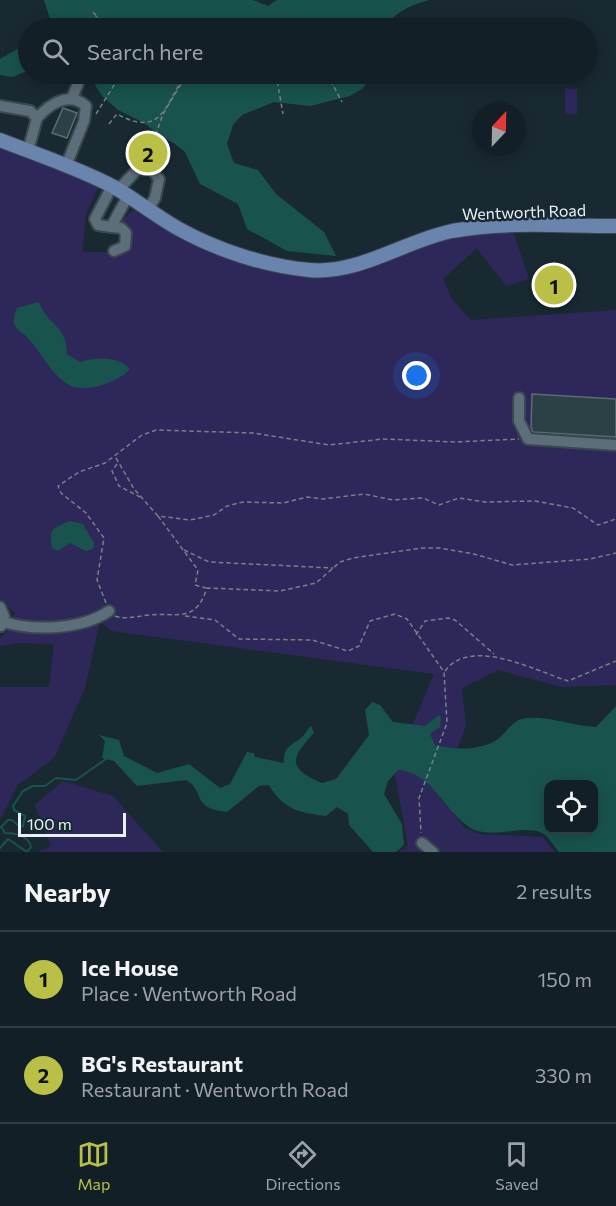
<!DOCTYPE html>
<html lang="en">
<head>
<meta charset="utf-8">
<style>
  body { margin:0; font-family:Commissioner,sans-serif; background:#1c272e; color:#f1f3f6 }
  .controls { position:absolute; right:18px; bottom:18px; display:grid; overflow:hidden; border-radius:12px; box-shadow:0 3px 15px #0003 }
  .controls button { width:54px; height:54px; display:grid; place-items:center; padding:0; border:0; border-bottom:2px solid #323d43; background:#131f26; color:#f1f3f6; font:30px sans-serif }
  .compass { position:absolute; left:472px; top:102px; width:54px; height:54px; border-radius:50%; background:#131f26; box-shadow:0 3px 15px #0003; rotate:22deg }
  .scale { position:absolute; left:18px; bottom:15px; width:108px; box-sizing:border-box; padding-left:6px; border:3px solid #e8f1f8; border-top:0; font-size:16px; line-height:21px; white-space:nowrap; color:#e8f1f8; -webkit-text-stroke:4px #192932; paint-order:stroke }
  .you { position:absolute; left:417px; top:376px; width:21px; height:21px; margin:-15px; border:4px solid #fff; border-radius:50%; background:#1a73e8; box-shadow:0 0 0 9px #1a73e833 }
  .badge { display:grid; place-items:center; width:39px; height:39px; border-radius:50%; background:#bac045; color:#111; font-size:20px; font-weight:700 }
  .pin { position:absolute; translate:-50% -50%; border:3px solid #fff; box-shadow:0 2px 6px #0006 }
  .list { margin:0; padding:0; list-style:none }
  h2 { display:flex; justify-content:space-between; align-items:center; height:78px; margin:0; padding:0 24px; font-size:26px }
  h2 small { font-size:20px; font-weight:400; color:#9da2a7 }
  .list li { display:grid; grid-template-columns:39px 1fr auto; gap:18px; align-items:center; box-sizing:border-box; height:96px; padding:0 24px; border-top:2px solid #323d43 }
  .list b { display:block; font-size:22px; white-space:nowrap }
  .list p { margin:0; font-size:20px; white-space:nowrap; color:#9da2a7 }
  .list em { font-size:20px; font-style:normal; color:#9da2a7 }
  .icon { flex:none; width:33px; height:33px; fill:none; stroke:currentColor; stroke-width:2; stroke-linecap:round; stroke-linejoin:round }
  .map { position:relative; flex:none; width:616px; height:852px; overflow:hidden }
  .search { position:absolute; background:#131f26; box-shadow:0 3px 15px #0003; left:18px; right:18px; top:18px; height:66px; display:flex; align-items:center; gap:15px; box-sizing:border-box; padding:0 21px; border-radius:33px; color:#9da2a7; font-size:22px }
  .sheet { height:270px; background:#131f26 }
  nav { display:flex; justify-content:space-around; align-items:center; box-sizing:border-box; height:84px; border-top:2px solid #323d43; background:#131f26; font-size:16px; color:#9da2a7 }
  nav a { display:grid; justify-items:center; gap:3px }
  nav .on { color:#bac045 }
  .map>svg:first-child { display:block }
  .green { fill:#2e285a }
  .water { fill:#19534d; fill-rule:evenodd }
  .lines { fill:none; stroke-linecap:round; stroke-linejoin:round }
  .stream { stroke:#19534d; stroke-width:2 }
  .building { fill:#2c4145; stroke:#586e73; stroke-width:1.5 }
  .minor-casing { stroke:#3b474f; stroke-width:14 }
  .major-casing { stroke:#3b474f; stroke-width:16 }
  .path { stroke:#748189; stroke-width:1.5; stroke-dasharray:4.5 3; stroke-linecap:butt }
  .minor { stroke:#5c6e79; stroke-width:10 }
  .major { stroke:#6985ad; stroke-width:14 }
  .labels { text-anchor:middle; stroke-width:5; stroke-linejoin:round; paint-order:stroke }
  .street-label { font-size:16px; fill:#e8f1f8; stroke:#192932 }
</style>
</head>
<body>
<div class="map">
<svg width="616" height="852" viewBox="0 0 616 852">
  <rect width="100%" height="100%" fill="#192932"/>
  <!-- green -->
  <path class="green" d="M565 88 577 89V114H565Z
    M0 145 99 186 86 214 82 252H126L122 220 137 207 291 273 459 234 513 231 529 279 506 286 477 248 443 279 452 299 471 320 616 310V685L562 687 498 670 462 688 466 726 441 791 440 798 465 828 480 834 543 837 555 852H399L408 846 394 769 434 674 111 631 100 621 85 688 54 758 18 785 0 820V687H49L54 644 17 643 0 646V639L8 630 15 613 0 599Z
    M63 781 113 796 163 852H37L51 846 35 805Z"/>
  <!-- water -->
  <path class="water" d="M44 0H253L268 6 277 0H429C411 5 394 12 385 28H45L51 22Z
    M28 43V71L12 77 0 75V59Z
    M92 74H375L362 89 350 96 310 106 274 102 242 115 233 125 227 144 234 163 258 170 276 194 324 232 336 256 287 251 247 229 238 204 200 184 185 152 175 144 160 136 144 123 118 110 102 96 95 85Z
    M39 302C47 325 67 325 67 354L80 362C96 357 118 356 130 369 118 382 86 394 69 385 50 374 41 351 26 336 23 333 17 330 15 326 12 320 15 314 17 308Z
    M70 521 83 524 94 543 93 549 86 551 70 543 58 551 52 548C49 527 52 529 70 521Z
    M372 702 380 705 393 722 425 726 439 715 441 718 440 727 430 734 435 745C454 750 481 751 498 739 508 731 513 719 527 718 549 716 574 726 596 727L616 706V852H559C555 847 549 838 544 834 522 822 489 843 466 825 443 808 431 772 398 770L388 781 384 794 402 824 404 845 396 852H373L349 825 348 814 337 807 326 816C299 813 283 809 269 785L259 786 227 812C190 808 206 791 186 780L137 786 114 761 102 758 105 741 99 735 119 740 124 756 157 773 189 764 220 788 230 784 247 752 254 753 255 757 284 763C283 747 291 746 302 737 306 734 306 730 311 726L314 733C292 757 285 768 322 783L336 779 369 735 365 710ZM548 784H594V830H548Z"/>
  <g class="lines">
    <!-- stream -->
    <path class="stream" d="M0 848 8 839 27 852 31 847C29 836 15 833 5 833L1 827 8 820H12L20 827 23 826 25 816 14 810 13 806 23 791 33 786H45L56 778 76 780 106 759"/>
  </g>
  <!-- building -->
  <path class="building" d="M63 108 77 113 67 138 52 133Z
    M560 278 563 287 548 291 545 283Z
    M532 394 616 399V437L533 432 531 427Z"/>
  <g class="lines">
    <!-- minor casing -->
    <g class="minor-casing">
      <path id="minor" d="M72 98 82 74
        M0 106 30 111 37 118 28 151
        M37 118C50 104 69 91 86 106L84 121 66 166
        M112 186 95 219 98 225 111 227 128 196
        M118 190 137 170 151 169 159 179 155 198 148 209
        M111 227 121 228 126 233 125 246 114 251
        M519 398V421L528 439 616 445
        M0 607 4 616 1 626
        M4 622C34 631 81 630 109 611
        M422 843 433 852"/>
    </g>
    <!-- major casing -->
    <g class="major-casing">
      <path id="major" d="M0 140C38 155 78 168 114 187 136 200 156 216 179 229 217 250 265 266 309 270 358 275 404 241 452 231 506 221 562 226 616 226"/>
    </g>
    <!-- path -->
    <path class="path" d="M93 12 107 28
      M85 28 97 16
      M276 74 283 114
      M327 74 342 102
      M96 114 121 74
      M109 124 117 114C161 138 165 107 185 74
      M153 142 163 114 187 74
      M116 458 134 489 158 516 190 520 214 515 227 506 243 502 283 503 307 497 323 499 364 494 393 500 423 498 439 505 459 498 485 502 535 501 573 508 598 525 616 519
      M117 464 112 471 119 486 140 497
      M158 516 198 570 195 585 206 588
      M184 550 209 562 333 568
      M106 603 97 580 104 538 86 513 61 493 58 486 79 472 105 463 142 435 156 430 253 433 329 445 383 439 455 442 519 439
      M115 616C127 620 137 616 149 615 178 612 195 624 207 588L280 591 316 583 340 562 353 558 422 548H439L474 554 512 565 590 559 616 553
      M185 616 215 620 239 639 312 640 348 651 359 646 370 621 395 614 407 619 444 672 447 723 419 798 421 833
      M416 635 425 621 448 618 455 620 494 654
      M445 671C471 636 536 671 568 681L616 661"/>
    <!-- minor -->
    <use href="#minor" class="minor"/>
    <!-- major -->
    <use href="#major" class="major"/>
  </g>
  <g class="labels">
    <!-- street labels -->
    <g class="street-label">
      <text transform="translate(524 212) rotate(-2)" y="6">Wentworth Road</text>
    </g>
  </g>
</svg>
<div class="controls">
<button><svg class="icon" aria-label="locate" viewBox="0 0 24 24"><circle cx="12" cy="12" r="6"/><path d="M12 2v4M12 18v4M2 12h4M18 12h4"/></svg></button>
</div>
<svg class="compass" viewBox="-18 -18 36 36"><path d="M0-13l5 13h-10z" fill="#e53935"/><path d="M0 13l5-13h-10z" fill="#9da2a7"/></svg>
<div class="scale">100 m</div>
<div class="you"></div>
<div class="pin badge" style="left:554px;top:285px">1</div>
<div class="pin badge" style="left:148px;top:153px">2</div>
<div class="search"><svg class="icon" aria-label="search" viewBox="0 0 24 24"><circle cx="10" cy="10" r="6"/><path d="M15 15l6 6"/></svg>Search here</div>
</div>
<section class="sheet">
<h2>Nearby<small>2 results</small></h2>
<ul class="list">
<li><span class="badge">1</span><div><b>Ice House</b><p>Place · Wentworth Road</p></div><em>150 m</em></li>
<li><span class="badge">2</span><div><b>BG's Restaurant</b><p>Restaurant · Wentworth Road</p></div><em>330 m</em></li>
</ul>
</section>
<nav>
<a class="on"><svg class="icon" aria-label="map" viewBox="0 0 24 24"><path d="M3 6l6-2 6 2 6-2v14l-6 2-6-2-6 2zM9 4v14M15 6v14"/></svg>Map</a>
<a><svg class="icon" aria-label="directions" viewBox="0 0 24 24"><path d="M12 3l9 9-9 9-9-9zM9 14v-3h6M13 9l2 2-2 2"/></svg>Directions</a>
<a><svg class="icon" aria-label="saved" viewBox="0 0 24 24"><path d="M7 4h10v16l-5-4-5 4z"/></svg>Saved</a>
</nav>
</body>
</html>
